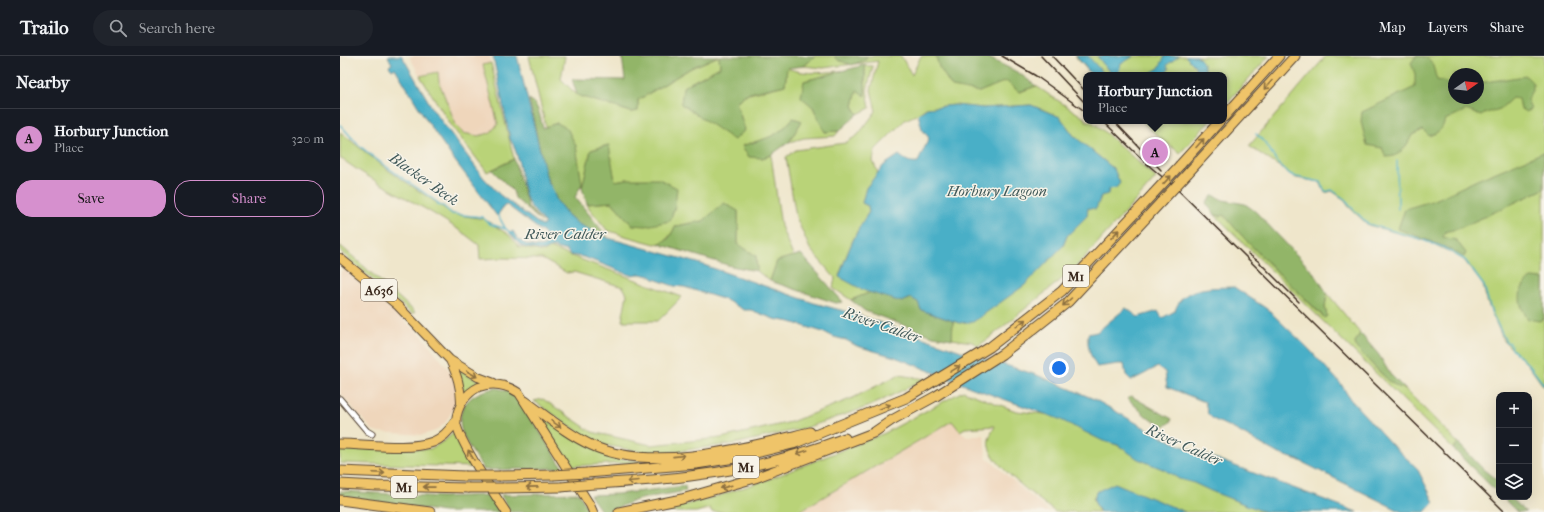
<!DOCTYPE html>
<html lang="en">
<head>
<meta charset="utf-8">
<style>
  body { margin:0; font-family:"IM FELL French Canon",serif; background:#20242c; color:#f1f3f6 }
  .controls { position:absolute; right:12px; bottom:12px; display:grid; overflow:hidden; border-radius:8px; box-shadow:0 4px 16px #0002 }
  .controls button { width:36px; height:36px; display:grid; place-items:center; padding:0; border:0; border-bottom:1px solid #363941; background:#171b24; color:#f1f3f6; font:20px sans-serif }
  .compass { position:absolute; left:1108px; top:12px; width:36px; height:36px; border-radius:50%; background:#171b24; box-shadow:0 4px 16px #0002; rotate:76deg }
  .you { position:absolute; left:719px; top:312px; width:14px; height:14px; margin:-10px; border:3px solid #fff; border-radius:50%; background:#1a73e8; box-shadow:0 0 0 6px #1a73e833 }
  .badge { display:grid; place-items:center; width:26px; height:26px; border-radius:50%; background:#d690ce; color:#111; font-size:13px; font-weight:700 }
  .pin { position:absolute; translate:-50% -50%; border:2px solid #fff; box-shadow:0 1px 4px #0006 }
  .popup { position:absolute; left:743px; top:16px; width:144px; height:52px; box-sizing:border-box; display:grid; place-content:center; border-radius:8px; background:#171b24; filter:drop-shadow(0 1px 3px #0005); font-size:13px; white-space:nowrap; color:#9ea1a6 }
  .popup b { font-size:15px; color:#f1f3f6 }
  .popup::after { content:''; position:absolute; left:50%; top:100%; margin-left:-8px; border:8px solid transparent; border-top-color:#171b24 }
  .list { margin:0; padding:0; list-style:none }
  h2 { display:flex; justify-content:space-between; align-items:center; height:52px; margin:0; padding:0 16px; font-size:17px }
  h2 small { font-size:13px; font-weight:400; color:#9ea1a6 }
  .list li { display:grid; grid-template-columns:26px 1fr auto; gap:12px; align-items:center; box-sizing:border-box; height:60px; padding:0 16px; border-top:1px solid #363941 }
  .list b { display:block; font-size:15px; white-space:nowrap }
  .list p { margin:0; font-size:13px; white-space:nowrap; color:#9ea1a6 }
  .list em { font-size:13px; font-style:normal; color:#9ea1a6 }
  .actions { display:flex; gap:8px; padding:12px 16px }
  .actions a { flex:1; padding:9px 0; border:1px solid #d690ce; border-radius:16px; text-align:center; font-size:14px; color:#d690ce }
  .actions .main { background:#d690ce; color:#111 }
  .icon { flex:none; width:22px; height:22px; fill:none; stroke:currentColor; stroke-width:2; stroke-linecap:round; stroke-linejoin:round }
  .map { position:relative; flex:none; width:1204px; height:456px; overflow:hidden }
  header { display:flex; align-items:center; gap:24px; box-sizing:border-box; height:56px; padding:0 20px; background:#171b24; border-bottom:1px solid #363941 }
  header strong { font-size:19px }
  nav { display:flex; gap:22px; margin-inline-start:auto; font-size:14px }
  .search { width:280px; height:36px; background:#20242c; display:flex; align-items:center; gap:10px; box-sizing:border-box; padding:0 14px; border-radius:22px; color:#9ea1a6; font-size:15px }
  main { display:flex }
  aside { flex:1; background:#171b24 }
  .map>svg:first-child { display:block }
  .built { fill:#efd6bb }
  .green { fill:#b9d378; stroke:#7a7e4b; fill-rule:evenodd }
  .forest { fill:#92b568; stroke:#667043 }
  .water { fill:#48afc7; stroke:#426c72 }
  .lines { fill:none; stroke-linecap:round; stroke-linejoin:round }
  .stream { stroke:#48afc7; stroke-width:1.5 }
  .street-casing { stroke:#564638; stroke-width:7 }
  .primary-casing { stroke:#564638; stroke-width:10 }
  .highway-casing { stroke:#564638; stroke-width:11 }
  .street { stroke:#fff; stroke-width:5 }
  .primary { stroke:#efc469; stroke-width:8 }
  .highway { stroke:#efc469; stroke-width:9 }
  .rail { stroke:#3b2a1e; stroke-width:1.5 }
  .highway-bridge-casing { stroke:#564638; stroke-width:11; stroke-linecap:butt }
  .highway-bridge { stroke:#efc469; stroke-width:9 }
  .oneway { stroke:#8c6f40 }
  .labels { text-anchor:middle; stroke-width:3; stroke-linejoin:round; paint-order:stroke }
  .shield { fill:#f7f3e8; stroke:#73665b; stroke-width:1 }
  .shield-label { font-size:13px; font-weight:bold; fill:#3b2a1e }
  .water-label { font-size:15px; font-style:italic; fill:#405959; stroke:#f7f3e8 }
</style>
</head>
<body>
<header>
<strong>Trailo</strong>
<div class="search"><svg class="icon" aria-label="search" viewBox="0 0 24 24"><circle cx="10" cy="10" r="6"/><path d="M15 15l6 6"/></svg>Search here</div>
<nav><a>Map</a><a>Layers</a><a>Share</a></nav>
</header>
<main>
<aside>
<h2>Nearby<small></small></h2>
<ul class="list">
<li><span class="badge">A</span><div><b>Horbury Junction</b><p>Place</p></div><em>320 m</em></li>
</ul>
<div class="actions"><a class="main">Save</a><a>Share</a></div>
</aside>
<div class="map">
<svg width="1204" height="456" viewBox="0 0 1204 456">
  <rect width="100%" height="100%" fill="#f7f3e8"/>
  <filter id="ink" filterUnits="userSpaceOnUse"><feTurbulence type="fractalNoise" baseFrequency=".025" numOctaves="2"/><feDisplacementMap in="SourceGraphic" scale="8" xChannelSelector="R" yChannelSelector="G"/><feConvolveMatrix kernelMatrix="1 2 1 2 8 2 1 2 1" color-interpolation-filters="sRGB"/></filter>
  <filter id="wash" filterUnits="userSpaceOnUse"><feTurbulence type="fractalNoise" baseFrequency=".012" numOctaves="4" result="noise"/><feDisplacementMap in="SourceGraphic" scale="16" xChannelSelector="R" yChannelSelector="G"/><feGaussianBlur stdDeviation="0.9" result="paint"/><feColorMatrix in="noise" values="0 0 0 0 0 0 0 0 0 0 0 0 0 0 0 0 0 1.4 0 .05"/><feComposite in="paint" operator="in"/></filter>
  <g filter="url(#wash)">
    <rect width="100%" height="100%" fill="#efe6cb"/>
    <!-- built -->
    <path class="built" d="M69 0H150L151 7 143 9 159 68 150 77 138 80 123 77 116 69 99 26 98 16 80 20Z
      M4 213 82 280 113 319 116 329 117 347 105 367 95 375 82 379 38 376 32 374 0 337V217Z
      M613 365 620 375 627 380 644 379 646 401 709 456H459Z"/>
    <!-- green -->
    <path class="green" d="M189 0H225L221 23 237 39 291 56 298 55V44L351 12 379 0 380 11 343 31 405 74 396 46 405 39 445 29 447 12C467 20 487 16 507 14L464 25 473 51 485 76 499 75 495 80 464 82 449 86 462 65 453 62C437 82 426 82 402 90L422 102 431 99 441 170 453 200 437 205 430 225 417 215 416 200 398 188V155L363 165 336 170C330 180 326 187 315 188L285 180 267 174 249 152 247 148 272 146 292 169 287 123 275 125 268 89 251 94 242 132 236 90 217 67 206 71Z
      M475 0H494L498 4H525L527 0H561L572 19 581 0H596L599 11 639 36 666 24 680 36 696 30 746 63V65H750L758 70 816 122 734 213 648 283 638 290 632 286 612 283 613 265 619 267 723 190 727 180 747 160 748 152 759 146 761 140 769 133 774 113 734 80 720 61 691 49 643 52 615 49 586 52 578 58 565 64 535 94 533 105 538 117 526 132 522 147 528 150 529 156C515 175 507 198 499 220L531 236 511 244 493 232 495 222 470 193 456 161 446 101 456 94 505 87 518 79 536 55 531 34 538 5 483 12 464 10Z
      M735 0H929L884 50V19H752Z
      M986 0H1204V331L1188 309 1164 285 1147 246 1143 229 1124 204 1114 198 1087 185 1028 169 1008 150 1005 144 992 135 985 137 980 126 956 122 909 90ZM1114 18H1138V42H1114Z
      M151 7 174 103 147 116 113 72 80 20 98 16 99 26 116 69 123 77 138 80 150 77 158 68 143 9Z
      M525 10H533L527 34 530 52 518 58 513 50 517 33 525 39Z
      M802 65H870L840 97 820 82Z
      M0 76 48 114 113 158 144 163 169 179 179 191 204 196 210 192 342 241 318 265H282L287 238 283 231 234 216 227 217 202 203 163 202 140 203 139 189C97 154 44 134 0 102Z
      M884 158C914 196 951 228 984 262L987 260 985 251 987 237 1020 277 1015 287 1017 293C1029 304 1049 330 1064 332L1118 387 1113 393 875 159 881 160Z
      M0 190 2 191 75 256 72 258 0 195Z
      M117 312 142 327 124 338Z
      M558 319 586 323 530 350 465 372 393 388 315 398 264 389 249 383 194 345 203 343 252 376 311 389 381 382 451 366 513 342Z
      M623 335 676 355 713 359 777 389 812 408 855 427 931 456H844L757 439 753 442 759 456H715C697 441 656 413 649 391 647 384 652 376 655 370L625 372 620 375 612 365 458 456H372L370 452 356 456H317L378 440 432 422 545 377Z
      M199 360 280 403 308 406 231 410Z
      M115 376 134 411 0 407V392L90 393 104 385Z"/>
    <!-- forest -->
    <path class="forest" d="M282 0H295L305 4 336 0H378L351 12 298 44V55L291 56 237 39 232 23 285 24Z
      M379 0H475L464 10 447 12 445 29 406 38 396 46 405 74 394 84 341 48 343 31 380 11Z
      M494 0H527L525 4 512 9 498 4Z
      M596 0H645L679 17 696 30 679 36 666 25 639 36 612 31 599 11Z
      M1076 0C1094 0 1092 9 1097 24L1114 28V42H1138V27L1186 20 1193 27V33L1187 43 1191 53 1186 56 1181 53 1179 43 1172 42 1160 53 1146 57 1141 60 1126 54 1105 64C1102 74 1099 76 1089 80L1083 74 1072 79C1066 91 1061 101 1046 101L1042 92 1027 89 1021 66 1022 56 1075 31V18L1071 7Z
      M525 9V40L517 34 513 50 518 58 499 75 485 76 473 51 461 41 464 25Z
      M189 43C199 48 200 61 203 72L217 67 227 72 236 90 242 128 235 141 268 182 238 168 227 158 217 145 205 118Z
      M453 62 462 65 449 86 431 99 422 102 409 101 402 90C426 82 437 82 453 62Z
      M269 89 275 125 287 123H319L337 132 335 150 330 165 306 170 292 169 272 146 247 148 242 132 251 94Z
      M1204 96V133L1120 172 1105 176 1103 181 1116 184 1126 197 1124 201 1105 191 1058 173 1065 153 1095 144 1137 124Z
      M174 103 188 151 202 166 175 142 173 135 152 114Z
      M873 139 883 144 905 148 915 155 974 217 987 237 985 251 987 260 985 262C951 228 914 196 884 159L881 160 875 159 866 147Z
      M384 147 398 155V188L416 200 417 215 391 210 319 188 328 183 336 170 363 165Z
      M461 198 503 246 496 247 430 225 437 205Z
      M1191 222 1204 223V263L1199 265 1188 263C1178 249 1176 233 1191 222Z
      M531 236 562 246 571 242 578 246 581 254 613 265 612 283 593 280 525 255 511 244Z
      M1020 277 1039 299 1050 318 1064 332 1058 331 1049 325 1017 293 1015 287Z
      M157 332 168 335 179 343 223 412 144 414C137 402 124 386 121 373 116 348 134 335 157 332Z
      M791 340 832 363 830 367 824 370 808 362 788 343Z
      M1118 387 1144 414 1159 426V438L1113 393Z
      M345 430 346 435C330 438 313 440 297 444 287 447 270 456 262 456L250 439 278 438Z
      M0 435 103 441 151 439 161 456H104L0 440Z
      M239 437 249 456H170L161 439Z
      M1162 441H1170L1186 456H1177Z"/>
    <!-- water -->
    <path class="water" d="M48 0H62L94 55 143 121 160 139 202 170H203L205 167C200 161 193 155 189 148 179 128 182 101 170 83L153 0H177L208 127 211 130 217 145 227 158 238 168 268 182 358 207 474 247 512 257 624 296 697 319 754 343 814 377 842 390 1017 456H928L919 454 871 435 854 427 839 423 825 414 798 403 778 389 763 385 719 363 630 331 555 301 517 290 506 284 494 281 486 277 451 266 434 263 411 254H404L386 244 344 231 334 230 314 223 310 220 300 218 290 219 244 201 230 199 227 195 212 191 204 195 184 191 180 189 170 177 173 175C175 179 178 183 181 185 188 191 206 194 209 185L205 178 167 149 164 150 157 160 112 101 87 65 55 12 52 14 49 10 52 8Z
      M736 0H748L765 19H752Z
      M757 0H794L781 8 778 17 771 18Z
      M825 0H839L828 8 827 10 829 13 824 19H807L819 12Z
      M845 0H857C863 5 864 9 865 17L862 19H852L856 13 855 10Z
      M615 49 643 52 691 49 720 61 734 80 774 113 780 127 776 132 769 133 768 138 761 140 756 153 748 152 747 160 727 180 723 190 685 229 633 266 619 267 581 254 578 246 571 242 562 246 525 235 499 221C507 198 515 176 529 156L528 150 522 147 526 132 544 109 559 99C565 104 569 107 578 106L589 82 582 73 578 58 587 52Z
      M894 231 927 253 967 291 1001 328 1010 343 1051 388 1077 412 1094 446 1085 456H1062L958 404 937 397 896 374 873 363 868 358 865 346 827 331 825 316 818 311C808 315 801 321 791 324L786 319 784 308H778L757 311C750 300 747 291 748 278L757 276 786 252 798 261 818 255 822 262 835 255C843 229 871 232 894 231Z
      M775 427 845 456H760L754 445 756 436Z"/>
    <g class="lines">
      <!-- stream -->
      <path class="stream" d="M0 69C7 75 12 83 19 89 43 111 72 127 97 146L98 149 103 150 112 158 142 161 150 168 166 173
        M916 78 925 86 939 109 950 118 956 121 981 126 985 136 992 134 1006 144 1009 149 1028 168 1077 182 1102 191 1125 204 1144 230 1151 255 1166 286 1170 287 1172 293 1189 309 1204 329
        M1057 105 1058 153
        M157 157 165 172 172 178"/>
    </g>
  </g>
  <g filter="url(#ink)">
    <g class="lines">
      <!-- street casing -->
      <g class="street-casing">
        <path id="street" d="M0 343 27 375 32 378"/>
      </g>
      <!-- primary casing -->
      <g class="primary-casing">
        <path id="primary" d="M0 202 58 250 110 304 138 321 154 327
          M110 304C117 319 121 331 121 347
          M166 456C155 439 116 381 116 365 117 351 126 337 139 331 154 326 167 329 179 337L250 449 253 456"/>
      </g>
      <!-- highway casing -->
      <g class="highway-casing">
        <path id="highway" d="M884 61 939 0
          M840 109 880 65
          M848 117 955 0
          M185 345C206 360 227 378 251 389 312 418 407 391 470 376
          M0 388C27 388 68 395 93 386 103 382 110 374 116 365
          M0 415 125 420
          M247 417 356 408 395 402 453 388 566 342 650 291 722 235 813 138
          M160 420 213 419
          M0 428 37 430 128 432
          M254 428C288 426 323 424 357 419 407 413 458 400 505 382
          M163 432 221 431
          M0 444 90 456
          M279 456 342 443 415 422 533 377 552 364 596 340 662 298 728 246 821 146"/>
      </g>
      <!-- street -->
      <use href="#street" class="street"/>
      <!-- primary -->
      <use href="#primary" class="primary"/>
      <!-- highway -->
      <use href="#highway" class="highway"/>
      <!-- rail -->
      <path class="rail" d="M662 0 696 20 746 56
        M701 0 746 48
        M712 0 746 36
        M763 65 807 108 839 135 1165 456
        M774 65 821 114
        M908 198 918 205 959 246"/>
      <!-- highway-bridge casing -->
      <g class="highway-bridge-casing">
        <path id="highway-bridge" d="M813 138 840 109
          M821 146 848 117
          M213 419 247 417
          M125 420H160
          M221 431 254 428
          M128 432H163"/>
      </g>
      <!-- highway-bridge -->
      <use href="#highway-bridge" class="highway-bridge"/>
    </g>
    <!-- one-way arrows -->
    <defs><path id="oneway-shaft" d="M-6 0H5M1.5-3L5.5 0L1.5 3" fill="none" stroke-width="1.6" stroke-linecap="round" stroke-linejoin="round"/></defs>
    <g class="oneway">
      <use href="#oneway-shaft" transform="translate(928 29) rotate(132)"/>
      <use href="#oneway-shaft" transform="translate(860 87) rotate(-48)"/>
      <use href="#oneway-shaft" transform="translate(827 124) rotate(-47)"/>
      <use href="#oneway-shaft" transform="translate(775 178) rotate(-47)"/>
      <use href="#oneway-shaft" transform="translate(727 246) rotate(138)"/>
      <use href="#oneway-shaft" transform="translate(681 267) rotate(-38)"/>
      <use href="#oneway-shaft" transform="translate(615 313) rotate(-32)"/>
      <use href="#oneway-shaft" transform="translate(132 318) rotate(30)"/>
      <use href="#oneway-shaft" transform="translate(545 351) rotate(-23)"/>
      <use href="#oneway-shaft" transform="translate(216 368) rotate(35)"/>
      <use href="#oneway-shaft" transform="translate(462 396) rotate(162)"/>
      <use href="#oneway-shaft" transform="translate(131 399) rotate(-121)"/>
      <use href="#oneway-shaft" transform="translate(339 400) rotate(-6)"/>
      <use href="#oneway-shaft" transform="translate(39 417) rotate(3)"/>
      <use href="#oneway-shaft" transform="translate(293 425) rotate(175)"/>
      <use href="#oneway-shaft" transform="translate(89 431) rotate(-179)"/>
      <use href="#oneway-shaft" transform="translate(192 431) rotate(179)"/>
      <use href="#oneway-shaft" transform="translate(386 431) rotate(164)"/>
    </g>
  </g>
  <g class="labels">
    <!-- shield labels -->
    <g class="shield">
      <rect x="723" y="209" width="26" height="22" rx="3"/>
      <rect x="21" y="223" width="36" height="22" rx="3"/>
      <rect x="393" y="400" width="26" height="22" rx="3"/>
      <rect x="51" y="420" width="26" height="22" rx="3"/>
    </g>
    <g class="shield-label">
      <text x="736" y="225">M1</text>
      <text x="39" y="239">A636</text>
      <text x="406" y="416">M1</text>
      <text x="64" y="436">M1</text>
    </g>
    <!-- water labels -->
    <g class="water-label">
      <text transform="translate(84 123) rotate(35)" y="5">Blacker Beck</text>
      <text x="657" y="140">Horbury Lagoon</text>
      <text x="225" y="183">River Calder</text>
      <text transform="translate(542 269) rotate(19)" y="5">River Calder</text>
      <text transform="translate(844 389) rotate(24)" y="5">River Calder</text>
    </g>
  </g>
</svg>
<div class="controls">
<button>+</button>
<button>−</button>
<button><svg class="icon" aria-label="layers" viewBox="0 0 24 24"><path d="M12 4l9 5-9 5-9-5zM3 14l9 5 9-5"/></svg></button>
</div>
<svg class="compass" viewBox="-18 -18 36 36"><path d="M0-13l5 13h-10z" fill="#e53935"/><path d="M0 13l5-13h-10z" fill="#9ea1a6"/></svg>
<div class="you"></div>
<div class="pin badge" style="left:815px;top:96px">A</div>
<div class="popup"><b>Horbury Junction</b>Place</div>
</div>
</main>
</body>
</html>
